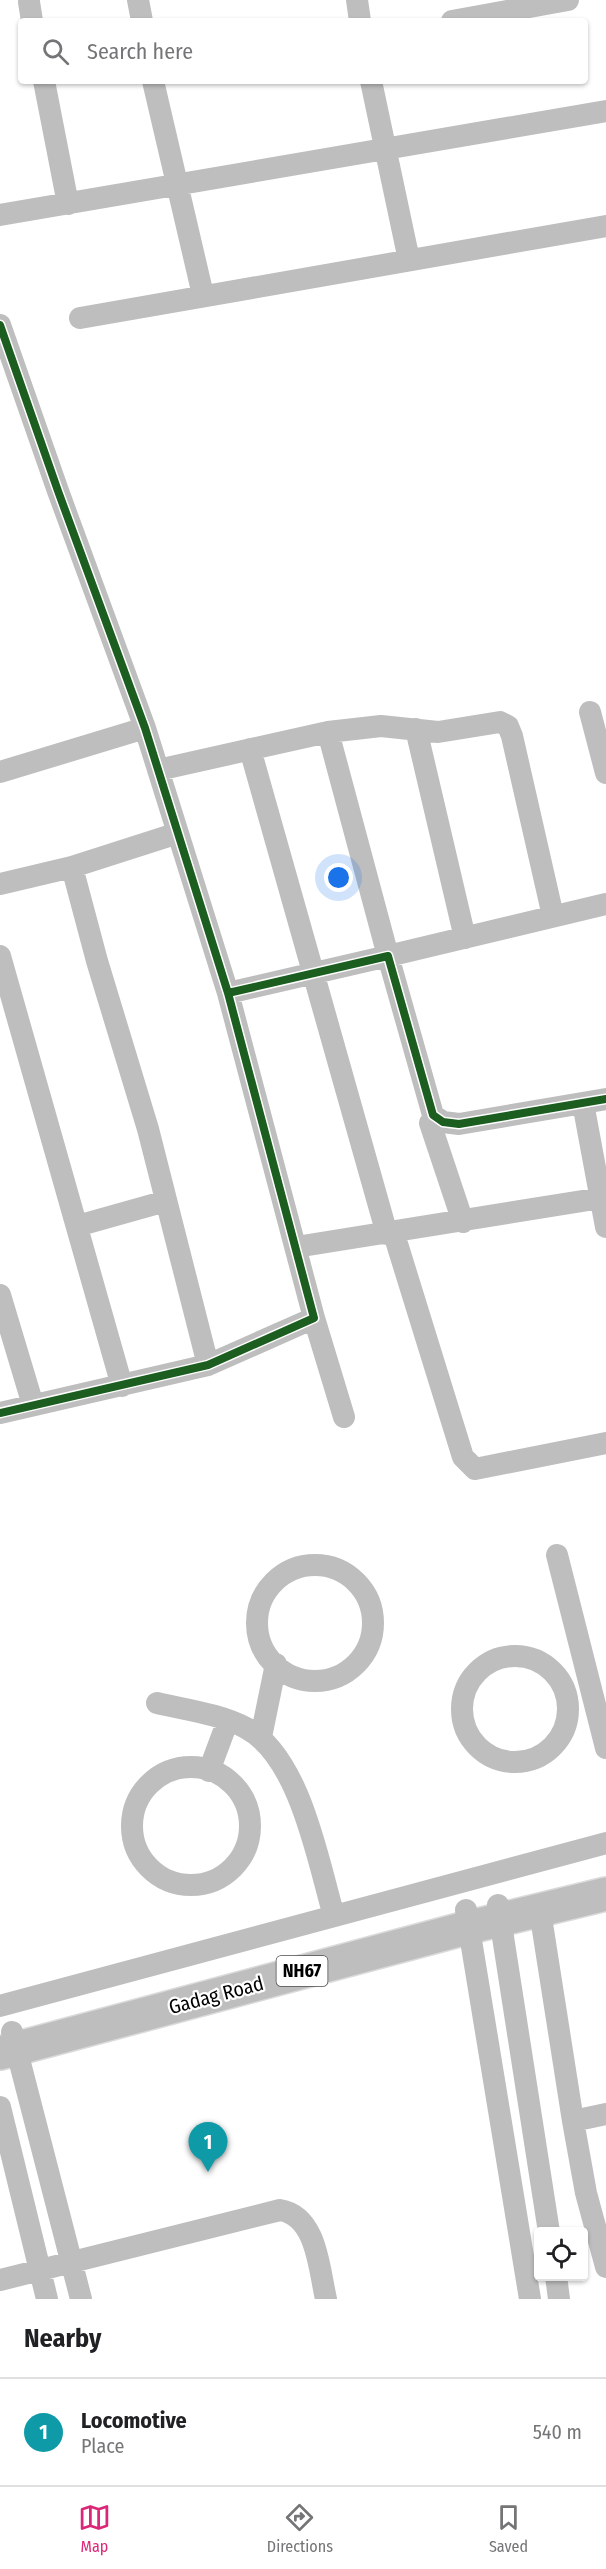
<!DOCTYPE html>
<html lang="en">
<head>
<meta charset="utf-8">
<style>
  body { margin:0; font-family:"Fira Sans Condensed",sans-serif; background:#f6f6f6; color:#202124 }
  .controls { position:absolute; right:18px; bottom:18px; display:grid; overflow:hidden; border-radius:6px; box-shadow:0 2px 4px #0004 }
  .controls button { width:54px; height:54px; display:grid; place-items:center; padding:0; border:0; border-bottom:2px solid #e0e0e0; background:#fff; color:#202124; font:30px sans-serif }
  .you { position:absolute; left:339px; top:878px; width:21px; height:21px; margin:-15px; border:4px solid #fff; border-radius:50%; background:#1a73e8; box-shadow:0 0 0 9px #1a73e833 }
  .badge { display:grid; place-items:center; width:39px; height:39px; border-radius:50%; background:#db2777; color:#fff; font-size:20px; font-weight:700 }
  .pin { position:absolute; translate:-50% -50px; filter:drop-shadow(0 2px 3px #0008) }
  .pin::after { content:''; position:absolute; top:32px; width:21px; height:18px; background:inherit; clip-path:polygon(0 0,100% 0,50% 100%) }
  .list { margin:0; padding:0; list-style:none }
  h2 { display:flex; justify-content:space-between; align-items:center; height:78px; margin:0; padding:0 24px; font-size:26px }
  h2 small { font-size:20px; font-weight:400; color:#757577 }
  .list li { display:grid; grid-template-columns:39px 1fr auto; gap:18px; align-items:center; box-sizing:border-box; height:108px; padding:0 24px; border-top:2px solid #e0e0e0 }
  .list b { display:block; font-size:22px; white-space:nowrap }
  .list p { margin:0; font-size:20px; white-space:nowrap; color:#757577 }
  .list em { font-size:20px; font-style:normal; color:#757577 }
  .icon { flex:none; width:33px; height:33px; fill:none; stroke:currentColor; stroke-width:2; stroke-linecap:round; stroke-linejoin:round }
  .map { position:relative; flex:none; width:606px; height:2299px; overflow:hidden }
  .search { position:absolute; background:#fff; box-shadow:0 2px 4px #0004; left:18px; right:18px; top:18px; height:66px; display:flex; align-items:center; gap:15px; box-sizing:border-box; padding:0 21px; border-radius:6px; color:#757577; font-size:22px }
  .sheet { height:186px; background:#fff }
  nav { display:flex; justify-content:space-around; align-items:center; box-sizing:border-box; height:84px; border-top:2px solid #e0e0e0; background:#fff; font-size:16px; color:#757577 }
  nav a { display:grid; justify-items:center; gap:3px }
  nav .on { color:#db2777 }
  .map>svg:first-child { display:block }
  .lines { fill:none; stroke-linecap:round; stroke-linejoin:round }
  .highway-casing { stroke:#dbdbdb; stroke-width:36 }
  .minor { stroke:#bebebe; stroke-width:22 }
  .highway { stroke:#bebebe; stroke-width:33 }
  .cycleway-casing { stroke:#fff; stroke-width:11 }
  .cycleway { stroke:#1b5e20; stroke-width:8 }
  .labels { text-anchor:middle; stroke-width:4.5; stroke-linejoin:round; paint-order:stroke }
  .shield { fill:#fff; stroke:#4c4c4c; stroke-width:1.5 }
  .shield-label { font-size:18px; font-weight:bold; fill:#000 }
  .street-label { font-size:20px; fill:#000; stroke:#fff }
</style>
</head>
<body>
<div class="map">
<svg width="606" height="2299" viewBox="0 0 606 2299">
  <rect width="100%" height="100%" fill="#fff"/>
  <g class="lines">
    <!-- highway casing -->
    <g class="highway-casing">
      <path id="highway" d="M0 2053 470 1927 606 1894"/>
    </g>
    <!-- minor -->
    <path class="minor" d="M138 0 142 21
      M357 0 360 21
      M29 2 32 21
      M452 21 568 0
      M44 81 68 204
      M153 81 203 295
      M371 81 409 260
      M0 215 606 111
      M80 318 606 226
      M0 325 58 491 145 728 228 993 388 956 433 1115 443 1122 459 1124 606 1099
      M590 712 606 773
      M416 729 465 938
      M328 732 388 956 606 904
      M250 749 387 1234H394L463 1457 475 1469 606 1443
      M158 770 328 732 381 726 438 732 500 722 508 726 512 736 553 916
      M0 772 145 728
      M72 867 97 961 148 1129 208 1365
      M0 884 72 867 178 833
      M0 956 122 1386
      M583 1103 606 1227
      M430 1123 463 1222
      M77 1226 166 1201
      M296 1247 601 1198
      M0 1295 33 1405
      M314 1318 344 1417
      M0 1413 208 1365 314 1318 228 993
      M557 1555 606 1748
      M257 1623a58 58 0 1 1 116 0a58 58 0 1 1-116 0Z
      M462 1709a53 53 0 1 1 106 0a53 53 0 1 1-106 0Z
      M157 1703C187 1710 220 1714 246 1728 300 1757 318 1861 334 1916
      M261 1737 276 1664
      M132 1826a59 59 0 1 1 118 0a59 59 0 1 1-118 0Z
      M209 1771 228 1720
      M498 1905 549 2232
      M466 1910 530 2299
      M540 1911 573 2121 586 2193 606 2267
      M0 2006 606 1843
      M12 2032 81 2299
      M0 2107 47 2299
      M573 2121 606 2114
      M556 2276 559 2299
      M0 2280 280 2210C317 2216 319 2269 326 2299"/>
    <!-- highway -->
    <use href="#highway" class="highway"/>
    <!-- cycleway casing -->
    <g class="cycleway-casing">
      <path id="cycleway" d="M0 325 58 491 145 728 228 993 388 956 433 1115 443 1122 459 1124 606 1099
        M0 1413 208 1365 314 1318 228 993"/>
    </g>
    <!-- cycleway -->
    <use href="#cycleway" class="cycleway"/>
  </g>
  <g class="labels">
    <!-- shield labels -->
    <rect class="shield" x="276.5" y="1956" width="51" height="30" rx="4.5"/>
    <g class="shield-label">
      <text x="302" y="1977">NH67</text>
    </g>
    <!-- street labels -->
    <g class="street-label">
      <text transform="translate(216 1995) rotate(-15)" y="7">Gadag Road</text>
    </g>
  </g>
</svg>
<div class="controls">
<button><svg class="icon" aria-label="locate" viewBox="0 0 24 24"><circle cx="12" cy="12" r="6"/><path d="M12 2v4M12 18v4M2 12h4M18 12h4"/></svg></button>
</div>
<div class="you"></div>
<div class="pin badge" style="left:208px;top:2172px;background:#0f9aa8">1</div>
<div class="search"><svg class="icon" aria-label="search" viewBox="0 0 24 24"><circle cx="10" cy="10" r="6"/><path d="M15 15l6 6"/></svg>Search here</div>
</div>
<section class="sheet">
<h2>Nearby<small></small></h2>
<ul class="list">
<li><span class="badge" style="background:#0f9aa8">1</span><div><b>Locomotive</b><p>Place</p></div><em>540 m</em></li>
</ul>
</section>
<nav>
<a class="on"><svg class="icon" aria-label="map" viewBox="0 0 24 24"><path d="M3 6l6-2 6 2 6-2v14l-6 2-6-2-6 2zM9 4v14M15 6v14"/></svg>Map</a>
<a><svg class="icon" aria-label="directions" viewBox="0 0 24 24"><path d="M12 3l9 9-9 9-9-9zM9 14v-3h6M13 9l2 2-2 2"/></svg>Directions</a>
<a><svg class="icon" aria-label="saved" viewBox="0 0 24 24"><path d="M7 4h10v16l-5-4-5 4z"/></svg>Saved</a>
</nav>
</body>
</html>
